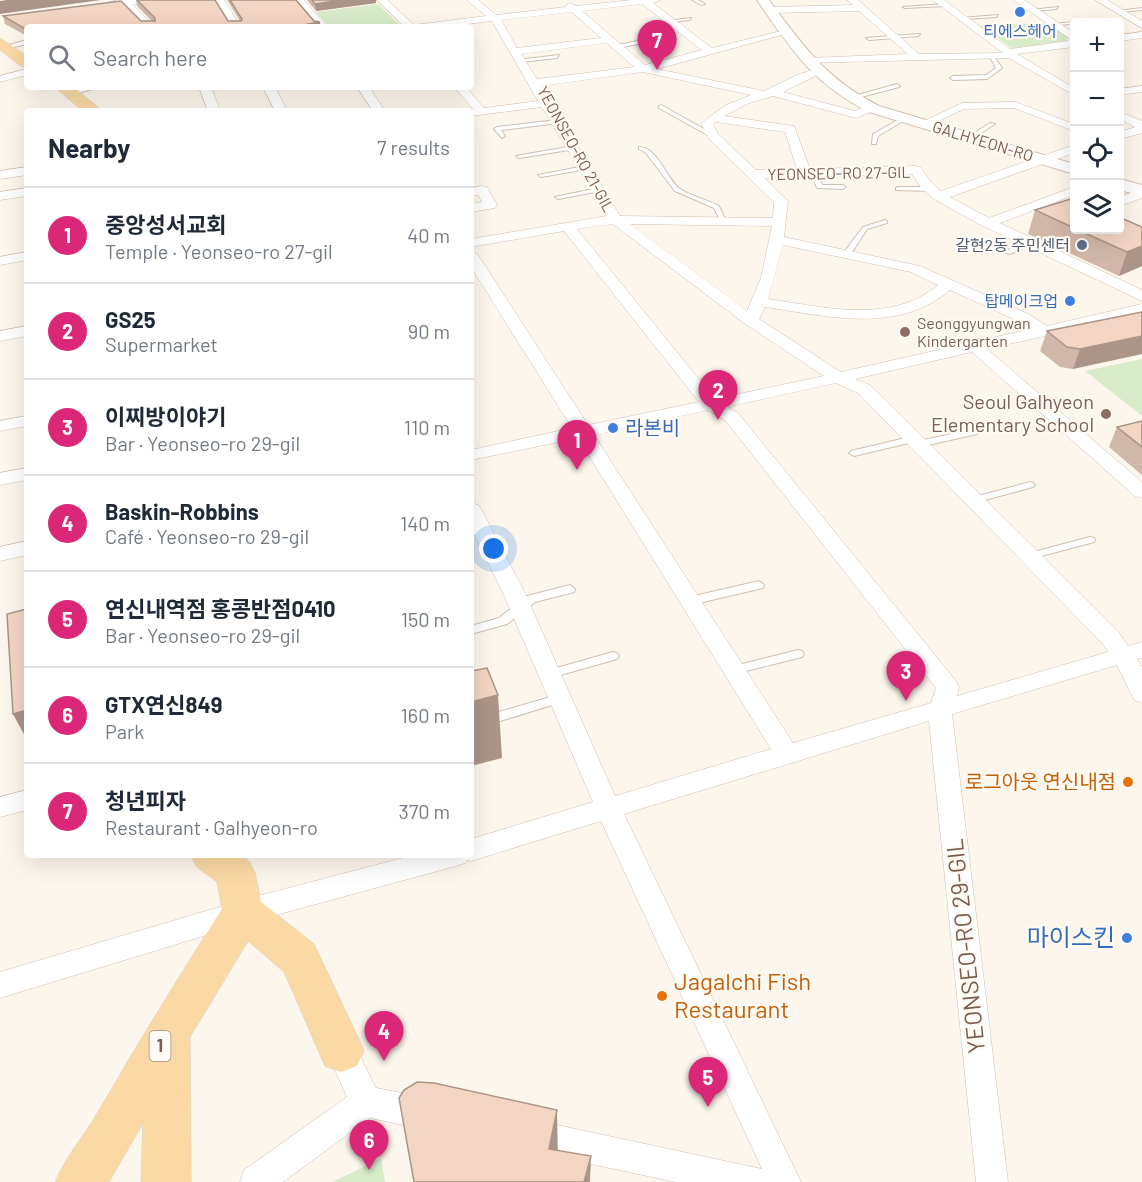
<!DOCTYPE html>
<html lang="en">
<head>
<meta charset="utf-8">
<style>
  body { margin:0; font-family:Barlow,"Noto Sans KR",sans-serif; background:#f6f6f7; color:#1f2937 }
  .controls { position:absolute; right:18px; top:18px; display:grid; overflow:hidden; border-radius:6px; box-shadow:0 6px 24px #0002 }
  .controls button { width:54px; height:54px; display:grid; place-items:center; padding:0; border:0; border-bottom:2px solid #e0e1e3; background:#fff; color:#1f2937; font:30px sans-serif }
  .you { position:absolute; left:494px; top:549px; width:21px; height:21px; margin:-15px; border:4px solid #fff; border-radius:50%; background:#1a73e8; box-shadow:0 0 0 9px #1a73e833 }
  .badge { display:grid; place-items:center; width:39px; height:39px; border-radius:50%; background:#db2777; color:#fff; font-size:20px; font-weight:700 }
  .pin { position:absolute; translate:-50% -50px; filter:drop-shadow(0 2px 3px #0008) }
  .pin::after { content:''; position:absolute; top:32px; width:21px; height:18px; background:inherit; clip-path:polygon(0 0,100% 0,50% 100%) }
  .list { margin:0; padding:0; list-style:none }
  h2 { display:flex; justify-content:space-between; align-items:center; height:78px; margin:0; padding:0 24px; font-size:26px }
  h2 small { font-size:20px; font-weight:400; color:#747a83 }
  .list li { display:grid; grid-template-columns:39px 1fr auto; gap:18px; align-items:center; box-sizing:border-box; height:96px; padding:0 24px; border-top:2px solid #e0e1e3 }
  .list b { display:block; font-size:22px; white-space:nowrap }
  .list p { margin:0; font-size:20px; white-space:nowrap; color:#747a83 }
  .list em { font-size:20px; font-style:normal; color:#747a83 }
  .icon { flex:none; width:33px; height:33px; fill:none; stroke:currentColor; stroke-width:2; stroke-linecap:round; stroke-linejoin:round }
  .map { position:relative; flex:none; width:1142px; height:1182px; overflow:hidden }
  .search { position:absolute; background:#fff; box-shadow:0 6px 24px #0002; left:24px; top:24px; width:450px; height:66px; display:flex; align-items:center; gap:15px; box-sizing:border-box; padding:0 21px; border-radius:6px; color:#747a83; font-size:22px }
  .panel { position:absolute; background:#fff; box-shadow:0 6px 24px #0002; left:24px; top:108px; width:450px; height:750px; border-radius:6px }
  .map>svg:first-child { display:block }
  .green { fill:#d8ecc9 }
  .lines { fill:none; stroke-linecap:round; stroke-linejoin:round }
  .lane-casing { stroke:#d1beb0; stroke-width:2 }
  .street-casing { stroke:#d1beb0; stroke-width:1 }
  .secondary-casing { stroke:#d6c0b0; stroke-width:2 }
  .primary-casing { stroke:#dad1cd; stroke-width:1 }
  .lane { fill:#fff; fill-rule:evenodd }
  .street { fill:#fff; fill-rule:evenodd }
  .secondary { fill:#fff; fill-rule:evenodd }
  .primary { fill:#fbd9a5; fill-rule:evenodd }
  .wall { fill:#d1b7a8 }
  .shaded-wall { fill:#aa9588 }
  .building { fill:#f3d5c3; stroke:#aa9588; stroke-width:1.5 }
  .shop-dot { fill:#3f7fe0; stroke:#fffaf3; stroke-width:2 }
  .service-dot { fill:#5c6f8a; stroke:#fffaf3; stroke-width:2 }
  .education-dot { fill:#8d6e63; stroke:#fffaf3; stroke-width:2 }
  .food-dot { fill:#e8710a; stroke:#fffaf3; stroke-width:2 }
  .labels { text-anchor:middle; stroke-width:4.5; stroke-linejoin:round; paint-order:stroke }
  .far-shop-label { font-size:16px; fill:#366cbe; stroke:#fffaf3 }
  .far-street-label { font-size:16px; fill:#7a5c4d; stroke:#fffaf3 }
  .far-service-label { font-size:16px; fill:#4e5e75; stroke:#fffaf3; text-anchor:end }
  .far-education-label { font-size:16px; fill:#785e54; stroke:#fffaf3; text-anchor:start }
  .shield { fill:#fffaf3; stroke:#a28b7f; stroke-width:1.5 }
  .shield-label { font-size:18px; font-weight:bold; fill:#7a5c4d }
  .education-label { font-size:20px; fill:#785e54; stroke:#fffaf3; text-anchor:end }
  .shop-label { font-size:20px; fill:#366cbe; stroke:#fffaf3; text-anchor:start }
  .food-label { font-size:20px; fill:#c56008; stroke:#fffaf3; text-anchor:end }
  .near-shop-label { font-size:24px; fill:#366cbe; stroke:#fffaf3; text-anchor:end }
  .near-street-label { font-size:24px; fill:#7a5c4d; stroke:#fffaf3 }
  .near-food-label { font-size:24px; fill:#c56008; stroke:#fffaf3; text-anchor:start }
</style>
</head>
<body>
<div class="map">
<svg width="1142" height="1182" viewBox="0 0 1142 1182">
  <rect width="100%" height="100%" fill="#fdf6ec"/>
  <!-- green -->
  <path class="green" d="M378 4 401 26 329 27 316 12Z
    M1047 23 1068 37 1065 42 1012 48 980 26Z
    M1142 359V416L1085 371Z
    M381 1159 385 1182H332L380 1159Z"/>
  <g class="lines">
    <!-- lane casing -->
    <g class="lane-casing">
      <path id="lane" d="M692 0H698L705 4 701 5Z
        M946 4 944 6 905 8 903 7Z
        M1058 7 1056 9 1033 11 1031 10Z
        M1142 8V10L1119 12 1117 11Z
        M998 15 996 17 963 19 961 18Z
        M691 18 689 20 670 22 668 21Z
        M1074 22H1076L1074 24 1055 25 1053 24Z
        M920 34 918 36 869 40 866 38Z
        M27 40V44L5 49 2 47Z
        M642 40 644 43 617 48 614 46Z
        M559 55 557 58 521 62 518 60Z
        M993 55 1002 68 987 79 953 80 950 78 953 76 986 75 996 68 990 57Z
        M897 84 900 86 899 87 850 100 847 98Z
        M90 87H100L71 95 68 93Z
        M661 105 715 135 716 136 711 137 659 108 658 107Z
        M903 117 908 118 878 136 876 144H872L873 134Z
        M557 120 560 122 559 123 501 130 505 136 502 138 494 129 497 127Z
        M990 123 995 124 972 139H968V137Z
        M573 146 576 148 575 149 519 158 516 156Z
        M639 147C658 147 666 179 680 189 691 196 707 200 719 206L726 221 725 222H721L714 208 675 191 646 153 639 149Z
        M585 166 588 168 587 169 541 177 538 175Z
        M814 171 817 173 822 185H843L846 187 843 189 817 188 811 173Z
        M898 187H930L933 189 930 191 896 190V188Z
        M598 188 600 189V191L558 199 555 197Z
        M885 220 887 221V223L867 229 849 257H843L842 255 863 227Z
        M1030 241 1034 243 1032 244 1010 254 1003 252Z
        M974 429 977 430V434L919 447 914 444 919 441Z
        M914 436 917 437 918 439 917 441 854 456 849 453 851 451Z
        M1030 482 1033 483 1035 485 1033 487 974 503 969 500 971 498Z
        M1090 537 1094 538 1095 540 1094 542 1030 559 1025 556 1026 554Z
        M759 581 764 585 763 588 690 605 685 601 690 597Z
        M570 585 575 589 574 592 535 602 507 624 471 634V626L499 618 527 596Z
        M798 650 802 651 804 654 802 657 734 674 730 673 728 670 730 667Z
        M613 652 617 653 619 656 617 659 550 678 546 677 544 674 546 671Z
        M561 694 565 695 567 698 565 701 471 730V720Z"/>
    </g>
    <!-- street casing -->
    <g class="street-casing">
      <path id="street" d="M118 0H154L133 5 155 27H144L124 6 96 10 91 7Z
        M214 0H224L241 27H231Z
        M294 0H304L327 27H317Z
        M377 0H387L414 25 486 16 467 0H478L496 15 566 7 567 4 570 3 576 6 631 0H661L653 3 712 48 789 29V33L657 69 764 91 799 74 817 69 822 72C812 79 795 85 783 92L855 111 867 106H875V110L856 118 773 96 749 103 724 116 794 126 810 169 916 166 920 167 932 183 941 191 1074 145V153L950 197 989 218 1074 187V195L1000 223 1142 290V301L977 223 934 199 922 189 912 174 764 178 788 201 784 237 920 266 1028 314 1047 326 1142 304V314L987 349 1142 482V498L1135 496 972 352 855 379 870 385 1118 631 1128 646 1142 642V658L1137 659 1142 667V703L1134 700 1117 665 952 714 1008 1182H976L929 721 624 814 801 1182H676L529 1151 518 1146 513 1135 518 1124 529 1119 762 1169 601 821 471 861 467 860 465 863 456 866 243 924 0 998V972L243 900 414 855H471V839L593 802 503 593 471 528V503L478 505 481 509 525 593 615 796 771 749 578 438 471 460V450L572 428 471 267V251L478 255 588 425 699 402 564 231 471 247V239L607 216 542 107 471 116V111H467L473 109 454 87H466L484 108 538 101 492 21 443 27H405ZM642 4 702 50 645 65 582 11ZM572 12 601 38 517 48 501 20ZM607 43 634 67 537 79 521 54ZM643 72 751 95 726 105 701 123 709 139 774 202 773 218 620 216 541 86ZM716 122 785 132 797 169 756 170 718 134 713 124ZM613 224 744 323 824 376 715 399 577 229ZM630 224 772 226 761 278 747 311ZM783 245 911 272 938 285C890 325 825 307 768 299ZM950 290 1016 320 1031 329 841 372 759 319 765 307C828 316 897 335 950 290ZM836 383 858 393 1102 643 1108 652 957 696 959 687 956 681 738 413 727 407ZM708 410 726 421 936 688 931 703 793 743 594 435Z
        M847 0H858L919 54 1003 53 933 0H944L1010 49 1068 41 1069 38 1013 0H1024L1074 33V47L1017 54 1074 88V95L1009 58 804 63V59L808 58 908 54 859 11 771 13 766 10 771 7 853 5Z
        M1095 0H1107L1142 21V28Z
        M1142 32V38L1120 41V35Z
        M27 69V75L0 82V76Z
        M1142 86V92L1120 95V89Z
        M199 87H211L220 111H208Z
        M263 87H275L287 111H275Z
        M357 87H369L385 111H373Z
        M1015 102 1074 124V131L1014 108 964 109 928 126 924 128 918 124 962 103Z
        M1120 112 1142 121V133L1120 139V132L1135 127 1120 119Z
        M27 167V175L0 179V171Z
        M482 186 487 187 497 205 495 208 471 212V204L482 202 478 195 471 196V188Z
        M27 188V196L0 200V192Z
        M1142 189V198L1120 206V197Z
        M27 252V260L0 265V257Z
        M27 326V336L0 341V331Z
        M27 416V426L0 431V421Z
        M27 468V480L0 485V473Z
        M27 541V555L0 561V547Z
        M27 790V810L0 817V797Z
        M341 1035 352 1040 376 1088 428 1098 439 1103 444 1114 439 1125 428 1130 370 1118 283 1182H240L244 1170 347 1097 326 1050 330 1040Z"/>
    </g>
    <!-- secondary casing -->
    <g class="secondary-casing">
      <path id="secondary" d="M757 0H769C804 47 826 79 879 106L1074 164V174L869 112C813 84 791 49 757 0Z
        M1120 179 1142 185V196L1120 190Z"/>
    </g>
    <!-- primary casing -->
    <g class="primary-casing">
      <path id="primary" d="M0 38 27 56V68L21 66 0 50Z
        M55 87H73L103 111H83Z
        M191 855H241L249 861 255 873 261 902 314 944 364 1050 357 1066 341 1072 325 1066 284 972 248 941 190 1037 191 1182H141L143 1123 109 1182H55C66 1156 84 1136 98 1112 138 1043 179 976 222 909L217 882 197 867Z"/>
    </g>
    <!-- lane -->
    <use href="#lane" class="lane"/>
    <!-- street -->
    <use href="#street" class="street"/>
    <!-- secondary -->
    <use href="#secondary" class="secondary"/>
    <!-- primary -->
    <use href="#primary" class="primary"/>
  </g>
  <!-- wall -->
  <path class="wall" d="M136 0 228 21H240L227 0H296L314 21 27 27V36L5 24 3 16 152 21 137 6Z
    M307 0H376V3L316 11Z
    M1074 198V230H1119L1142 227V266L1119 276 1028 234 1035 210Z
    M1142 312 1073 369 1060 367 1040 351 1047 331Z
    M1142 421V475L1109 447 1117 427Z"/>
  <!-- shaded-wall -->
  <path class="shaded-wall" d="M7 0H101L0 14V1Z
    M342 0H376V3L316 11 315 4Z
    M320 22 321 27H292Z
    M1142 246V266L1119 276 1127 252Z
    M1142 336V354L1073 369 1080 349Z
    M498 695 502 758 471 766V702Z
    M27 710V740L13 714Z
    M557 1110 558 1162 549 1149Z
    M591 1156 590 1182H584Z"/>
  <!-- building -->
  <path class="building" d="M137 0H215L228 21H241L242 19 230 0H296L314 21 320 22 292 27H27V30L3 16 121 1 141 21H155V18Z
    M312 0H342L315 4Z
    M1074 198V228L1035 210Z
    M1119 217 1142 227V246L1127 252 1078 230H1119Z
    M1142 312V336L1080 349 1067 347 1047 331Z
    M1142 421V447L1117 427Z
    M27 609V710L13 714 7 614Z
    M487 668 498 695 471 702V671Z
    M417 1082 434 1083 557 1110 549 1149 591 1156 584 1182H414L399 1098 404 1090Z"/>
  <!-- markers -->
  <g class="shop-dot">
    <circle cx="1020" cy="12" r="6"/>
    <circle cx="1070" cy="301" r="6"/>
    <circle cx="613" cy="428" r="6"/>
    <circle cx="1127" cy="938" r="6"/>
  </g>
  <circle class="service-dot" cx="1082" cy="245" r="6"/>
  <g class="education-dot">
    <circle cx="905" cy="332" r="6"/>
    <circle cx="1106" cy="414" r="6"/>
  </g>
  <g class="food-dot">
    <circle cx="1128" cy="782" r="6"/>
    <circle cx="662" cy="996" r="6"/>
  </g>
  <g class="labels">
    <!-- far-shop labels -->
    <g class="far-shop-label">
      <text x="1020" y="37">티에스헤어</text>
      <text x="1058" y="307" text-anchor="end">탑메이크업</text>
    </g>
    <!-- far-street labels -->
    <g class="far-street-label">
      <text transform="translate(983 141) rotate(17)" y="6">GALHYEON-RO</text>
      <text transform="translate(576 149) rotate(61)" y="6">YEONSEO-RO 21-GIL</text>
      <text transform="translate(839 173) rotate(-1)" y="6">YEONSEO-RO 27-GIL</text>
    </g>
    <!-- far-service labels -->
    <g class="far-service-label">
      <text x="1070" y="251">갈현2동 주민센터</text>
    </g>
    <!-- far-education labels -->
    <g class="far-education-label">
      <text x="917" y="329">Seonggyungwan<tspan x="917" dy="18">Kindergarten</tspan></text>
    </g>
    <!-- shield labels -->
    <rect class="shield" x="149.5" y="1031" width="21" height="30" rx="4.5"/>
    <g class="shield-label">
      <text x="160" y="1052">1</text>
    </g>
    <!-- education labels -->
    <g class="education-label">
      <text x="1094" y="409">Seoul Galhyeon<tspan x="1094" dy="23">Elementary School</tspan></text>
    </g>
    <!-- shop labels -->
    <g class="shop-label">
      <text x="625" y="435">라본비</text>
    </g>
    <!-- food labels -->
    <g class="food-label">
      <text x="1116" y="789">로그아웃 연신내점</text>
    </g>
    <!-- near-shop labels -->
    <g class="near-shop-label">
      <text x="1115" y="946">마이스킨</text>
    </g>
    <!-- near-street labels -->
    <g class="near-street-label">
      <text transform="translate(966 946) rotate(-96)" y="8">YEONSEO-RO 29-GIL</text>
    </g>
    <!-- near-food labels -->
    <g class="near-food-label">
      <text x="674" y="990">Jagalchi Fish<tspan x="674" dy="28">Restaurant</tspan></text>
    </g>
  </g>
</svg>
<div class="controls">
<button>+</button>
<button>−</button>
<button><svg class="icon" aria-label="locate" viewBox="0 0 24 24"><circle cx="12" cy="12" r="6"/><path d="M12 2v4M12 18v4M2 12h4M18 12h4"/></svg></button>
<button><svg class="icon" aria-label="layers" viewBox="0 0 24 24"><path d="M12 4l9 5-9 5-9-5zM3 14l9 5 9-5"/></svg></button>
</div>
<div class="you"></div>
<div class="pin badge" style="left:577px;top:470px">1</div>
<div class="pin badge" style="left:718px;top:420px">2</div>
<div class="pin badge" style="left:906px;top:701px">3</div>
<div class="pin badge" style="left:384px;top:1061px">4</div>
<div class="pin badge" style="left:708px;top:1107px">5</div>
<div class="pin badge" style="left:369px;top:1170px">6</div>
<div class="pin badge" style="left:657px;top:70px">7</div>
<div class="search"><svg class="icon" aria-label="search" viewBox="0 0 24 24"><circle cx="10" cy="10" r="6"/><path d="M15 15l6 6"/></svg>Search here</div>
<section class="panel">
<h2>Nearby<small>7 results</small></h2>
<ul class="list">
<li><span class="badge">1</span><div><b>중앙성서교회</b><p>Temple · Yeonseo-ro 27-gil</p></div><em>40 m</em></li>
<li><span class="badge">2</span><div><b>GS25</b><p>Supermarket</p></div><em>90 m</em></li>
<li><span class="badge">3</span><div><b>이찌방이야기</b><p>Bar · Yeonseo-ro 29-gil</p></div><em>110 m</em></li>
<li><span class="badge">4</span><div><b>Baskin-Robbins</b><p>Café · Yeonseo-ro 29-gil</p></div><em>140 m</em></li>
<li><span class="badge">5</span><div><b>연신내역점 홍콩반점0410</b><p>Bar · Yeonseo-ro 29-gil</p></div><em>150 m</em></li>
<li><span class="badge">6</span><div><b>GTX연신849</b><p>Park</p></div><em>160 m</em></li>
<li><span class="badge">7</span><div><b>청년피자</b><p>Restaurant · Galhyeon-ro</p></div><em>370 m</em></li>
</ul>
</section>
</div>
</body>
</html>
